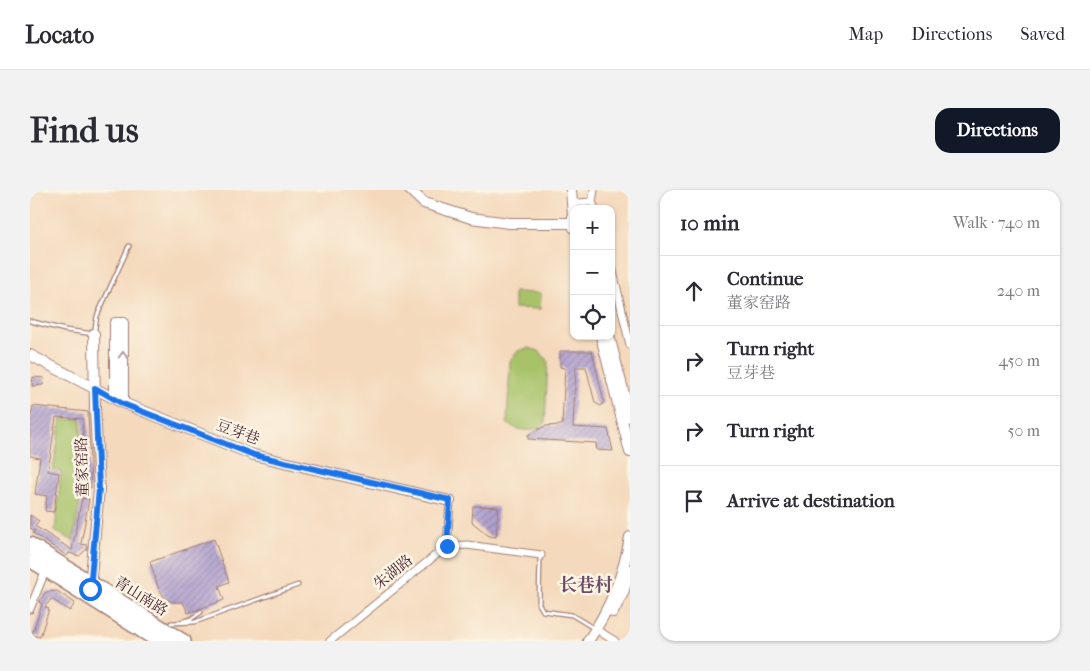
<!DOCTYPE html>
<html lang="en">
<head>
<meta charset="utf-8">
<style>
  body { margin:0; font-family:"IM FELL French Canon","Noto Serif SC",serif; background:#f2f2f3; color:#2b2b33 }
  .controls { position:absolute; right:15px; top:15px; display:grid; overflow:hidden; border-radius:10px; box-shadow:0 1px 4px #0004 }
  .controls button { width:45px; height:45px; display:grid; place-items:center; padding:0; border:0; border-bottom:1px solid #e1e1e2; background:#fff; color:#2b2b33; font:25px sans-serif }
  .stop { position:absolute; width:15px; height:15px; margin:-11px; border:4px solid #1a73e8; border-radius:50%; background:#fff }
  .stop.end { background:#1a73e8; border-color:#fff; box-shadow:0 1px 5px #0008 }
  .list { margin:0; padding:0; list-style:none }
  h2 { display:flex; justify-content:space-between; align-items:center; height:65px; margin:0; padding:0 20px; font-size:21px }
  h2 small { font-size:16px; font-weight:400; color:#7c7c81 }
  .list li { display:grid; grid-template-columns:32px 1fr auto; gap:15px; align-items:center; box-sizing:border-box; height:70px; padding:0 20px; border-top:1px solid #e1e1e2 }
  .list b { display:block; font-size:19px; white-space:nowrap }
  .list p { margin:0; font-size:16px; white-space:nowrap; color:#7c7c81 }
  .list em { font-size:16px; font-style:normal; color:#7c7c81 }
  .icon { flex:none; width:28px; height:28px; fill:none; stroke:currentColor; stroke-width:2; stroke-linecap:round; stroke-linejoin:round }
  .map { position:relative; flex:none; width:600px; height:451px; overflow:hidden; border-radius:15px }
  header { display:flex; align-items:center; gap:30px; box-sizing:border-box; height:70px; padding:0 25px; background:#fff; border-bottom:1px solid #e1e1e2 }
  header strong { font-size:24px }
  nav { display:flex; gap:28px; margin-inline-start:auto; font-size:18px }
  .intro { display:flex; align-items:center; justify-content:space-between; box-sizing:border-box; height:120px; padding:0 30px }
  h1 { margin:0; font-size:35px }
  .button { padding:12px 22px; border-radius:15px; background:#111827; color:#fff; font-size:18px; font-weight:700 }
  main { display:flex; gap:30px; padding:0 30px }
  aside { flex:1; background:#fff; border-radius:15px; box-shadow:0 1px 4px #0004 }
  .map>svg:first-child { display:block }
  .garden { fill:#a7c269; stroke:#78704a }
  .building { fill:url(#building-hatch) }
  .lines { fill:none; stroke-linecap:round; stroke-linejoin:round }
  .lane-casing { stroke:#9f7c74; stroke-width:5.5 }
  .street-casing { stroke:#9f7c74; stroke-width:9 }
  .secondary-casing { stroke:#9f7c74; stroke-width:12 }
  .primary-casing { stroke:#9f7c74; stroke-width:14 }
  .lane { stroke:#fff; stroke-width:3 }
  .street { stroke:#fff; stroke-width:7 }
  .secondary { stroke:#fff; stroke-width:10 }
  .primary { stroke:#fff; stroke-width:11 }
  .oneway { stroke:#ae9aa0 }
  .route { stroke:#1a73e8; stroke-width:6 }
  .labels { text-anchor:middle; stroke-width:5; stroke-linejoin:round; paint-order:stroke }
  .street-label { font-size:15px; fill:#4a1f2b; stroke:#fcf5e5 }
  .quarter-label { font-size:18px; font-weight:bold; fill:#6e4c64; stroke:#fcf5e5 }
</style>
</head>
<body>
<header>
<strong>Locato</strong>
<nav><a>Map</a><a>Directions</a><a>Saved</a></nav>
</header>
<div class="intro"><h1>Find us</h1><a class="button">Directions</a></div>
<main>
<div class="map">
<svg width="600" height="451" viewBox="0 0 600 451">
  <defs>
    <pattern id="building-hatch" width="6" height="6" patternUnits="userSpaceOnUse" patternTransform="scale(1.25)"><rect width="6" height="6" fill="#b1a1cf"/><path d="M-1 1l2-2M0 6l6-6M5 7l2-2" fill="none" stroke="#9283a8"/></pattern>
  </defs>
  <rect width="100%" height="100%" fill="#fcf5e5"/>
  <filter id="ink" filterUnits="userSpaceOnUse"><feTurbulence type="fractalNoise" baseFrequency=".02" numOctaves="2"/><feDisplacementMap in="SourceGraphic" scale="10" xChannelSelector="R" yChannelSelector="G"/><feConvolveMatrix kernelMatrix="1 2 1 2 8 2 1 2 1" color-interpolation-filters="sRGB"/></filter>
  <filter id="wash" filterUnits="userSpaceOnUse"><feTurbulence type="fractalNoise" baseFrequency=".0096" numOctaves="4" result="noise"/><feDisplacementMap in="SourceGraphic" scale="20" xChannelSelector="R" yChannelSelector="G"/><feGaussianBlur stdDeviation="1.12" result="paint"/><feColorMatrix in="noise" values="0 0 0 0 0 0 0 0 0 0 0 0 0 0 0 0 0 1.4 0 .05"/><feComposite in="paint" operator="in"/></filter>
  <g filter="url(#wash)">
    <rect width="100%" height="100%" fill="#f4d9bc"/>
    <!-- garden -->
    <path class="garden" d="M484 102 511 103 510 119 484 118Z
      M498 158 509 161 518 171 515 234C502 243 489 242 477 233L480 171 488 161Z
      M31 229 51 230V304L43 351 25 341 31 282 23 280Z"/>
    <g id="blocks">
      <!-- building -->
      <path class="building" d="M530 161H562L574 212 571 216 565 213 556 177H546L543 237 578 239 583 261 567 260 566 253 498 249V245L515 236 532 235 535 178 530 177Z
        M3 187 14 188 13 195 2 196Z
        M3 216 58 222 61 298H52L53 229 26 227 18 281 29 283 24 322 15 321 17 306 5 304 10 268 0 266V231Z
        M52 308 59 309 51 354 57 355V359L49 366 39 363 37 366 3 343 5 341 0 338V325L9 331 5 336 42 360Z
        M443 316 468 317 466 347 459 346 442 332Z
        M184 349 199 392 189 396 194 410 158 423 153 412H142L134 407 128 397 120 372Z
        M27 401 45 413 40 421 21 409 15 417 19 419 10 447 2 445 12 414 9 412 16 402Z"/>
    </g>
  </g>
  <g filter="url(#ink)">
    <use href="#blocks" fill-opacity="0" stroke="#9f7c74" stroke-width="1"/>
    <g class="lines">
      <!-- lane casing -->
      <g class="lane-casing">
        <path id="lane" d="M0 131 35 140 64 144 67 126 99 56
          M510 366 509 414 513 421 542 425 565 439
          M150 432 161 429 171 422
          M141 433 165 432 268 395"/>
      </g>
      <!-- street casing -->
      <g class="street-casing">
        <path id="street" d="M564 0 562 12 565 19
          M548 13 562 12
          M581 73 600 155
          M417 356 420 311
          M0 419 16 379
          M572 443 585 451
          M300 451 417 356 437 355 511 365"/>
      </g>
      <!-- secondary casing -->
      <g class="secondary-casing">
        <path id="secondary" d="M380 0 394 13 441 28 479 33H544
          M541 0 544 38
          M571 146 600 262
          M579 146 600 227
          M0 165 93 213 224 265 420 311
          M85 209V133H93V213
          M1 360 141 451
          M59 408 69 299 65 218 64 144
          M583 422 593 403 600 380
          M558 451C580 419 594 385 600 347"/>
      </g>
      <!-- primary casing -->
      <g class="primary-casing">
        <path id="primary" d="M0 353 155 451
          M0 371 126 451"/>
      </g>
      <!-- lane -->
      <use href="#lane" class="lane"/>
      <!-- street -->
      <use href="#street" class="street"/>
      <!-- secondary -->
      <use href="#secondary" class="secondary"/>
      <!-- primary -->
      <use href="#primary" class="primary"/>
    </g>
    <!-- one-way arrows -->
    <defs><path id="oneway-chevron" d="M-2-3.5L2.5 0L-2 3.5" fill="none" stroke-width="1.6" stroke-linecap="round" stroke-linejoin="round" transform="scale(1.25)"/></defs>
    <use class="oneway" href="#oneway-chevron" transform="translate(93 165) rotate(-90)"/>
  </g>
  <g class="lines" filter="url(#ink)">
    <!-- route -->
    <path class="route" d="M60 399 69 299 65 198 93 214 224 265 420 310 417 356"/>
  </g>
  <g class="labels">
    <!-- street labels -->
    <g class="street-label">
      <text transform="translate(208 242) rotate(20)" y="5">豆芽巷</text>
      <text transform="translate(52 277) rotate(-92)" y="5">董家窑路</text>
      <text transform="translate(363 382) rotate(-39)" y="5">朱湖路</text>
      <text transform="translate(111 406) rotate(32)" y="5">青山南路</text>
    </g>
    <!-- quarter labels -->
    <g class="quarter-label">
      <text x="556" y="401">长巷村</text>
    </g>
  </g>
</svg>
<div class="controls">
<button>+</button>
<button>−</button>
<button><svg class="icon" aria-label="locate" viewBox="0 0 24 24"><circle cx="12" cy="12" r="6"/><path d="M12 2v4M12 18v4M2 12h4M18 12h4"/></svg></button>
</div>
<div class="stop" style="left:60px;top:399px"></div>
<div class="stop end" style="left:417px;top:356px"></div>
</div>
<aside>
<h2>10 min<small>Walk · 740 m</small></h2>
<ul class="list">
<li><svg class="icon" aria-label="ahead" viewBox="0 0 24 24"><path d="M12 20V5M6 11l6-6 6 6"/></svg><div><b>Continue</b><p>董家窑路</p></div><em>240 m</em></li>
<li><svg class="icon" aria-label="right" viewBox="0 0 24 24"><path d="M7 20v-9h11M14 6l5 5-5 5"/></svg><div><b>Turn right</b><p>豆芽巷</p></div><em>450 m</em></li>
<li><svg class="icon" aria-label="right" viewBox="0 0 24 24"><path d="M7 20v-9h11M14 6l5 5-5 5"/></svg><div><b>Turn right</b></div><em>50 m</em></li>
<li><svg class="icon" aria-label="arrive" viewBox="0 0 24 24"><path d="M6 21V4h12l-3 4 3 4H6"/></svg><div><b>Arrive at destination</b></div></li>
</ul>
</aside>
</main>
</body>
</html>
